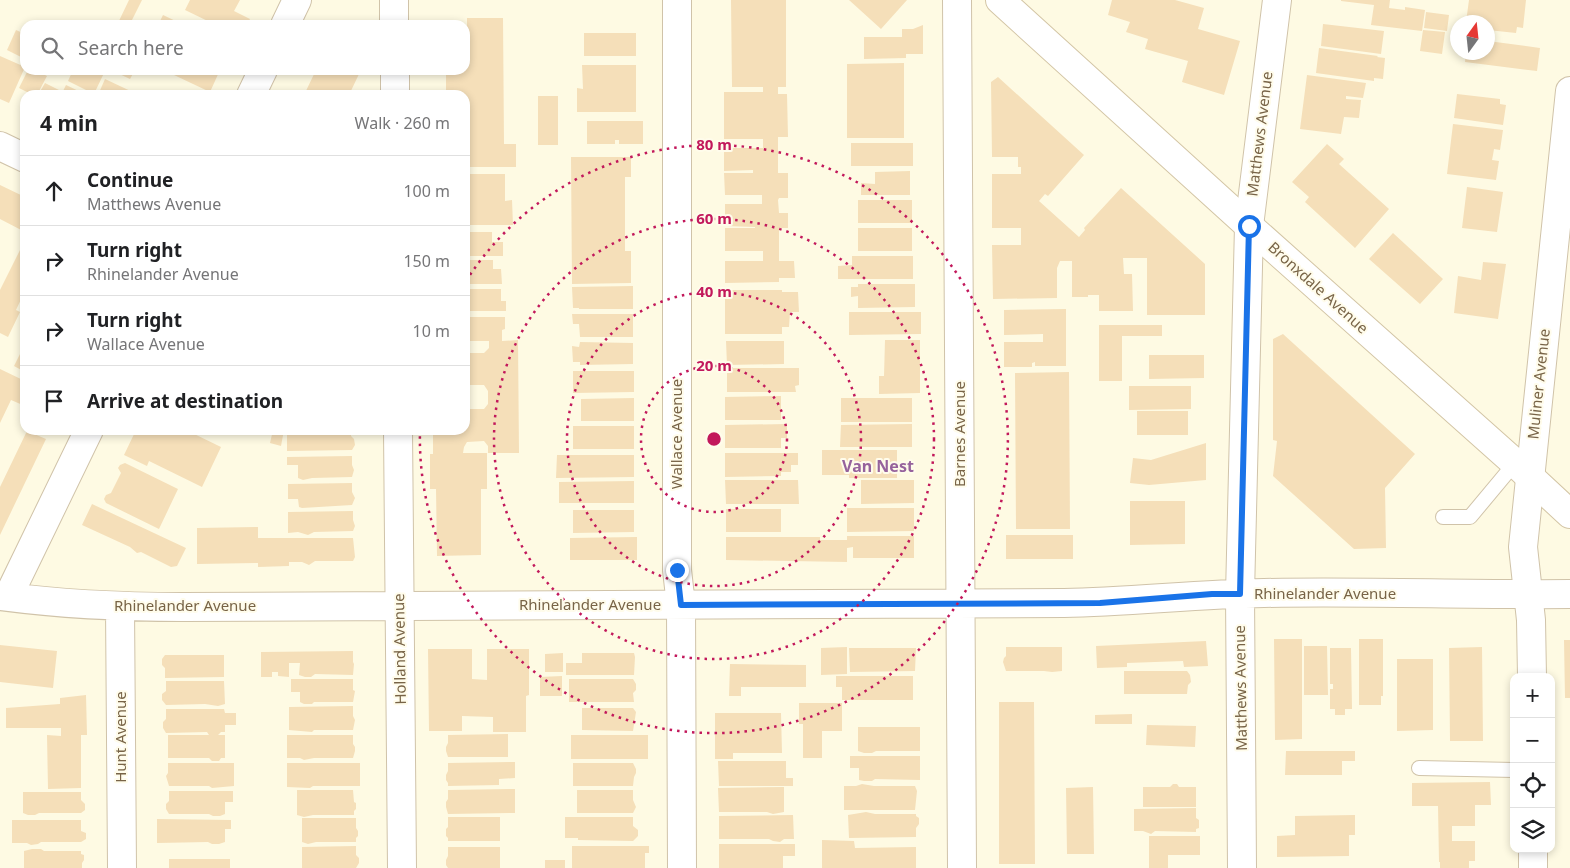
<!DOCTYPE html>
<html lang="en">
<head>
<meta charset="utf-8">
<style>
  body { margin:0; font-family:"Noto Sans",sans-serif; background:#f6f6f6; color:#202124 }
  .controls { position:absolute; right:15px; bottom:15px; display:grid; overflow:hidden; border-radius:10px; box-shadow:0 2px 8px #0003 }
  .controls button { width:45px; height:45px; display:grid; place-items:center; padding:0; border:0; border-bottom:1px solid #e0e0e0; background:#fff; color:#202124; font:25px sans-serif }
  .compass { position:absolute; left:1450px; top:15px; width:45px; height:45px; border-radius:50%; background:#fff; box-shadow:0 2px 8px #0003; rotate:15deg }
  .stop { position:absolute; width:15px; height:15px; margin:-11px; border:4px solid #1a73e8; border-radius:50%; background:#fff }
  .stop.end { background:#1a73e8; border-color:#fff; box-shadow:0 1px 5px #0008 }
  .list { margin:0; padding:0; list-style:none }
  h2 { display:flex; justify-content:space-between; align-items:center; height:65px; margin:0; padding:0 20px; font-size:21px }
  h2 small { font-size:16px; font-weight:400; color:#757577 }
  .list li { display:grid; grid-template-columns:32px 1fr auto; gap:15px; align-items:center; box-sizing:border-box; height:70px; padding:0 20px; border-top:1px solid #e0e0e0 }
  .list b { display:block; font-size:19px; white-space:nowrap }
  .list p { margin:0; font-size:16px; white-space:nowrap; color:#757577 }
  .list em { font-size:16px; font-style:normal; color:#757577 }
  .icon { flex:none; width:28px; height:28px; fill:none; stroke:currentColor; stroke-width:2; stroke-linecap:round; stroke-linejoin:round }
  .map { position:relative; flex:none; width:1570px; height:868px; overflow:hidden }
  .search { position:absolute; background:#fff; box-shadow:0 2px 8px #0003; left:20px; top:20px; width:450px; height:55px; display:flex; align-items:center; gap:12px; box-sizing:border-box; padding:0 18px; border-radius:15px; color:#757577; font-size:19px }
  .panel { position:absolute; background:#fff; box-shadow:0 2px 8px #0003; left:20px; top:90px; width:450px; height:345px; border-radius:15px }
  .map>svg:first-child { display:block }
  .building { fill:#f5dfb9 }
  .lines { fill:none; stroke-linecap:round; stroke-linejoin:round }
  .lane-casing { stroke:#d0c3a9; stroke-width:16 }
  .street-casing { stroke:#d0c3a9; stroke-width:30 }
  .secondary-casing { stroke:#d3c5a5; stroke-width:30 }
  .lane { stroke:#fff; stroke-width:14 }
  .street { stroke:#fff; stroke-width:28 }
  .secondary { stroke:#fff; stroke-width:28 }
  .route { stroke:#1a73e8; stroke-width:6 }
  .ring { fill:none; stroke:#c2185b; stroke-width:2.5; stroke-dasharray:2.5 5 }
  .labels { text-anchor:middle; stroke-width:4; stroke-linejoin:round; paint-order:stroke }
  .street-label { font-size:15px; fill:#786447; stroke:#fffceb }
  .neighbourhood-label { font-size:16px; font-weight:bold; fill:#96629c; stroke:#fffceb }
  .centre { fill:#c2185b; stroke:#fffceb; stroke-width:2.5 }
  .ring-label { font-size:15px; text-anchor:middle; font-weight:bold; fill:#c2185b; stroke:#fffceb; stroke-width:4; stroke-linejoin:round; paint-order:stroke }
</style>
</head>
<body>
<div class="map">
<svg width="1570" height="868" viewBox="0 0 1570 868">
  <rect width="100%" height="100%" fill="#fefae3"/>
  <!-- building -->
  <path class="building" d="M129 0H142L130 24 133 25H117Z
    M190 0H240L234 11 250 19 247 25H216L185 10Z
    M731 0H786V87H778V94H787L788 137H778V173H788V198H779L778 200 779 213H788V228H779V261H794L795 278H779V282L725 283V261H763V251H725V228H755V227L725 226V204H762V195H725L724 173H753V170L724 171V148H763V139H724V92H763V87H732Z
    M849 0H907L881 29Z
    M1112 0H1175L1204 8 1198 29 1240 41 1224 95 1182 82 1188 61 1145 49 1148 39 1126 32 1130 22 1108 15Z
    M1341 0H1390L1389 8 1405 10V7L1425 10 1422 31 1371 25 1374 5 1341 1Z
    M1469 0H1526L1523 28 1517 27 1516 33 1488 30V22H1466Z
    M1426 12 1449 15 1447 31 1424 28Z
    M163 15 184 25H158Z
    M467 18H503L504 144H516V167H465V95H446V70H465V28H467Z
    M1323 24 1384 31 1381 54 1321 46Z
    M923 25V54H906V58L864 59V37H902V29H913Z
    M16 30 25 34V59L7 50Z
    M1423 30 1445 32 1442 54 1420 51Z
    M584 33H636V56H584Z
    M1488 41 1540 48 1537 71 1465 62 1466 52H1488Z
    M1319 48 1378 56 1377 57 1385 58 1383 79 1374 78V81L1316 73Z
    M0 56 25 67 9 103 0 99Z
    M904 63V138H847V64Z
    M582 65H636V112H577V88L583 89Z
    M28 70H35L47 76 37 95H33L19 88Z
    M73 70H98L104 73 94 94 68 81Z
    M111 70H135L130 79Z
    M176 70H220L210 92 174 75Z
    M316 70H351L359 74 349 95H304Z
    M1307 75 1366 83 1363 98 1346 96V99L1361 100 1359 118 1344 117 1341 134 1300 129Z
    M998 77 1084 155 1048 196 1045 194 1039 201 1079 237 1085 230 1084 228 1121 188 1205 264V315H1147V258H1123L1124 274H1132L1133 311H1099V295H1088V297H1072V261H1060L1057 268V298L993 299 992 245H1021V228H992V174H1021V167H1018V157H992L991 82Z
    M105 79 139 95H98Z
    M45 83 59 90 57 95H38Z
    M66 85 87 95H61Z
    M1457 94 1500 99V104L1506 105 1503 125 1454 118Z
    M538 96H558V145H538Z
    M587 121H643V144H619V140H615V144H587Z
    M1453 124 1503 130 1500 150 1494 149 1493 155 1492 160 1499 161 1496 180 1447 174Z
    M851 143H913V166H851Z
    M1327 144 1344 159 1339 164 1389 209 1355 248 1305 202 1309 197 1292 182Z
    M571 157H631V177H625V251H631V283L572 284Z
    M910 171V195H861V183L875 184V172Z
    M465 174H505V201L512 200 513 225H465Z
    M0 185 25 197V232L0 219Z
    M1467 187 1503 192 1497 232 1462 228Z
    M858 200H912V223H858Z
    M858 228H912V251H858Z
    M465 232H492V242H503V256H465Z
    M1393 233 1443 279 1420 304 1369 259Z
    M20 250 25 252V291L16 310 20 312 8 337 0 333V290Z
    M852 256H913V279H838V266L852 265Z
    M465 260H493V269H501L502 284H465Z
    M1483 262 1506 264 1498 319 1454 313 1458 276 1481 280Z
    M858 284H915V307L858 308V296L851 297V287H858Z
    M633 286V309H579V308H573L572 287Z
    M465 289H501V301H506V311H465Z
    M725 290H782V292H798L799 312H790L789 327H782V334H725Z
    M1066 309V366H1035V362L1032 363V367H1004V342H1043V334L1004 335V310Z
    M849 312H921V334L849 335Z
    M572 314H633V337H580L579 324H573Z
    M465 317H505V329L502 330V341L518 340 519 453H488V446L484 441 467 442 464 447 463 453H487V489H481V555L437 556 436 489H430V454H433V430H465V406L467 409H484L488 404V391L484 385H467L465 389V351L467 353H484L489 348V341H465Z
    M1099 325H1162V336H1122V381H1099Z
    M1283 334 1415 454 1385 488 1386 548 1354 549 1273 476 1277 441 1273 440V339Z
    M885 340H920V393L879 394V376H884Z
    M726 341H784V364L727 365Z
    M580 342 633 343V364L580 365V362H573L572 346 579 347Z
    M25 344V372L14 366Z
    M1149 355H1204V378L1149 379Z
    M727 368H799V385L795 386 796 392H727Z
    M0 369 25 381V406L11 400 0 423Z
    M573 371H634V392L573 393Z
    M1069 372 1070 529H1016L1015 373Z
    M1129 386H1191V409L1129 410Z
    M781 396V420H725V397Z
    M634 398V421H581V399Z
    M841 398H912V422H841Z
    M1137 411H1188V435H1137Z
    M787 424V438H781V448H725V425Z
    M912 424V447H840L841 425Z
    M573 426H634V449H573Z
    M136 430H186L221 447 202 487 149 461 147 466 124 455Z
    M273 430H284L281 446 270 443Z
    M287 430H351V436L354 439 355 445 352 450 287 451Z
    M27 431 46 439 0 535V487Z
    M1206 443V480L1149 485 1130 483 1133 458 1151 460Z
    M822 450H897V478H849V475H822Z
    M725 453H798V465H791V472H781V476L725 477Z
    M557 455H634V477L556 478Z
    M352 456V465L354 470 352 477 312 478 303 480 298 478V465H287V457Z
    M125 463 178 489 159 529 106 503 104 499 106 495 111 493 121 473 118 468 120 465Z
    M725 480H798L799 504H726Z
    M861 480H914V503L861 504Z
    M634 481V503H559V482Z
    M352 483V492L355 498 352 505 302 508 299 507 298 499H288V484Z
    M1130 501H1185V544L1130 545Z
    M92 504 186 548 177 566 171 567 141 552 137 553 130 547 82 525Z
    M847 508H914V531L847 532Z
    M726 509H781V532H726Z
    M573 510H634V532L573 533Z
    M353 511V520L355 526 353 531 314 532 308 535 298 532 288 533V512Z
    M258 527V538H353L355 557 353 561H315L309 565 302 562H289V566L258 567V563L197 564V528Z
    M1006 535H1073V559H1006Z
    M847 536H914V558H853V547L847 548V562L726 560V537H820V540H847Z
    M637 537V560H570V538Z
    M1274 639H1302V739L1275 740Z
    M1359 639H1383V696H1381V705H1359Z
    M1564 640H1570V698H1565Z
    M1206 641 1208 666 1184 667 1183 661 1127 663V667L1097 668 1096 646Z
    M0 645 57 651 53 688 0 682Z
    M1304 646H1327L1328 695H1304Z
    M847 647V674L821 675V648Z
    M1006 647H1062V671L1052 672 1044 671H1006L1003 662 1004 658 1006 656Z
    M1482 647 1483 741H1450L1449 648Z
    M849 648H916L915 671 850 672Z
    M1330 648H1351L1352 709H1345V715H1335V709H1330V689H1333V684H1330Z
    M428 649H472V679L487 680V649H529V695L526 696V732H493V717L462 716V731H429Z
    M353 651V662L354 664 353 675 315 674 311 677H305L299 675 300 663H289V677L278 676V672H272V677H261V652Z
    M563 653V672H545V654Z
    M582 653H634L635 657 634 675H566V663H582Z
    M165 655H224V677L165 678V668L162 665V659Z
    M1397 659H1433V730L1397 731Z
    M730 664 806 665V687H741V696H729Z
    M1124 671H1187L1190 675 1191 682 1188 685 1187 694H1124Z
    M562 676V696H540V677Z
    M836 676H913V700H842V687H836Z
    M291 679H353V690L355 691 353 702H314L312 704H304L300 702V692H291Z
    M569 679H633L636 684V690L633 693 634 702H569Z
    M166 681H224L225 704 218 706 205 704 166 705 162 700V694L166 691Z
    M86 695 87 735H81V788L48 789 47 735 61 736V728H6V708L60 704V698Z
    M999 702H1034L1035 864H999Z
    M799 703H842V731H822V758H803V724H799Z
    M353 706V716L355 720 353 730H314L312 732 289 730V707Z
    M582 708H633L636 712 633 731 582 730Z
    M166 709H224L225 713H236V725H225V732H221L218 735H225V758H221L219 761H212L209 758H168V735H209L207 732 166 733 163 728V722L166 719Z
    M715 713H781L782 753H733V759H715Z
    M1132 714V724H1095V715Z
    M1147 725 1196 726 1195 747 1146 745Z
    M858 727H920V751H876L872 753H864L858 751Z
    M508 734V757H448L446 751V747L448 743V735Z
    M287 735H353V744L355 747V751L353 758H314L304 760 300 758H287Z
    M571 735H648V759H571Z
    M1286 751H1355V761H1342V775H1285Z
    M850 756H920V780L875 779 872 781H864L859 780V768H850Z
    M718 761H786V778H793V786H719Z
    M515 762V778L499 779V785L448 786V783L446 780V775L448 771V763Z
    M168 763H234V786L212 788 209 786H169L166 776 168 773Z
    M287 763H360V786H313L310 788 287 787Z
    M573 763H633L636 769V773L634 777 633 786H573Z
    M1490 782 1491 805H1475V826H1452V841H1475V861H1469V868H1440V862H1439L1438 806H1412V783Z
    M862 784 874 786H915L917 791 915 810H844V786H856Z
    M1173 784H1177L1179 787H1196V807H1143V787H1170Z
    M784 787V812L773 814 767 812H719L718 788Z
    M1093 787 1094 854H1067L1066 788Z
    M515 789V813L448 814 446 807V802L448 799V790Z
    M297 790H353L354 802 356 803V809L354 811V815H313L304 817 297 815Z
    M577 790H633V800L636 807 633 813H577Z
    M169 791H233V802H225V814L220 816H213L209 814H169L166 809V804L169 801Z
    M23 792H81V800L85 804V810L81 813H39L35 815H28L23 813Z
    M1196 808V818L1199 820V828L1196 829V832L1155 831 1151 834 1143 831H1134V809Z
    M866 812 875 814H916V816L919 818V824L916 828V837L849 838 848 815Z
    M793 815 794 839H784L780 842 773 841 769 839H719V816Z
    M1355 815V835H1349V856L1277 857V836L1295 835V816Z
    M448 817H500V841H448V838L446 836V829L448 827Z
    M565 817H633V826L638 830V836L633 841 578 840V838H565Z
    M302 818H356V828L358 831V836L356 838V842H316L308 844 302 842Z
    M157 819 231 820V829H225V842L219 844H212L208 842 157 843Z
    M12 820H81V831L86 833V839L81 842H41L38 844 31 845 27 843H12Z
    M1149 836H1200V855H1168V868H1149Z
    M822 840 854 841 855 848 916 847V868H822Z
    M719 844H795V856H783V868H719Z
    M356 846V855L359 858V863L356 868H302V847Z
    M572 846H649V853H645V868H572Z
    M448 847H500V868H448L446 865V860L448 856Z
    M32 849H41L44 851H81V854L84 855V860L82 863V868H24V851Z
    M169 859H230V868H169Z
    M545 860H565V868H545Z"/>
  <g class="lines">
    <!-- lane casing -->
    <g class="lane-casing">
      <path id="lane" d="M1443 517H1470L1515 463
        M1419 768 1514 770"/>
    </g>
    <!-- street casing -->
    <g class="street-casing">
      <path id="street" d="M394 0V25
        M677 0V570L681 605 682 868
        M957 0 962 868
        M285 25 297 0
        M395 70V95
        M251 95 263 70
        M0 146 25 158
        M398 430 402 868
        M0 596C61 604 122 607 183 607L1064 603C1130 602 1197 594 1264 593 1366 591 1468 595 1570 594
        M8 597 89 430
        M120 607 122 868
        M1532 677 1531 620 1523 547 1570 91
        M1533 849V868
        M1242 868 1240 594 1249 226 1277 0"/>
    </g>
    <!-- secondary casing -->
    <g class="secondary-casing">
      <path id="secondary" d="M1000 0 1249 226 1515 463 1570 514"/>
    </g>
    <!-- lane -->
    <use href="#lane" class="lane"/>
    <!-- street -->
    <use href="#street" class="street"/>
    <!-- secondary -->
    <use href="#secondary" class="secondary"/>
  </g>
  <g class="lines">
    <!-- route -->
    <path class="route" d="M677 570 681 605 1100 603 1212 594H1240L1249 226"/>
  </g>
  <!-- distance rings -->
  <g class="ring">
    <circle cx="714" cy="439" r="73"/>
    <circle cx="714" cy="439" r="147"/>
    <circle cx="714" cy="439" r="220"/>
    <path d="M466 281A294 294 0 1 1 420 431"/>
  </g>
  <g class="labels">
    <!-- street labels -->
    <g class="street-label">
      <text transform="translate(1260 134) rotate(-83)" y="5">Matthews Avenue</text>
      <text transform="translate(1318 288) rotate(42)" y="5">Bronxdale Avenue</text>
      <text transform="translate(1539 384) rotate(-84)" y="5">Muliner Avenue</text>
      <text transform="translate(677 434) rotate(-90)" y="5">Wallace Avenue</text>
      <text transform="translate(960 434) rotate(-90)" y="5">Barnes Avenue</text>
      <text x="1325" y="599">Rhinelander Avenue</text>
      <text x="590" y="610">Rhinelander Avenue</text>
      <text x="185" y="611">Rhinelander Avenue</text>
      <text transform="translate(400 649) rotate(-91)" y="5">Holland Avenue</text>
      <text transform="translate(1241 688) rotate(-91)" y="5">Matthews Avenue</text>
      <text transform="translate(121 737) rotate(-90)" y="5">Hunt Avenue</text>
    </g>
    <!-- neighbourhood labels -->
    <g class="neighbourhood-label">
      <text x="878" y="472">Van Nest</text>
    </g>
  </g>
  <circle cx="714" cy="439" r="8" class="centre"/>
  <g class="ring-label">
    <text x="714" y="150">80 m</text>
    <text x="714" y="224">60 m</text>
    <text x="714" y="297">40 m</text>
    <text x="714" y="371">20 m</text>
  </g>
</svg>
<div class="controls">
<button>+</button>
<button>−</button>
<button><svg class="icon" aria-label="locate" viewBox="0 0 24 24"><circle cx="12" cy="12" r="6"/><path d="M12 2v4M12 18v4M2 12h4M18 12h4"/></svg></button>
<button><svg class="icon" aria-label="layers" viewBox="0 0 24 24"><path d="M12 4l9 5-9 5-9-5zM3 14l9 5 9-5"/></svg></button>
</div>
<svg class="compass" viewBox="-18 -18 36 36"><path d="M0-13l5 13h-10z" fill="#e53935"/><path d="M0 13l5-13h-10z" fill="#757577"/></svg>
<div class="stop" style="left:1249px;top:226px"></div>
<div class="stop end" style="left:677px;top:570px"></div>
<div class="search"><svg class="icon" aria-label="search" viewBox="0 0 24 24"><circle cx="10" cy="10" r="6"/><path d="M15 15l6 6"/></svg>Search here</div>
<section class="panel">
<h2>4 min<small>Walk · 260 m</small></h2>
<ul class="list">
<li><svg class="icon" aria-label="ahead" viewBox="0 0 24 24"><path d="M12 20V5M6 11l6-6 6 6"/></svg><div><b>Continue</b><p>Matthews Avenue</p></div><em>100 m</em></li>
<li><svg class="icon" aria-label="right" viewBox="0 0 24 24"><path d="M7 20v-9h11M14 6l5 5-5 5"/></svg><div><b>Turn right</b><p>Rhinelander Avenue</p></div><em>150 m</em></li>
<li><svg class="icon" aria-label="right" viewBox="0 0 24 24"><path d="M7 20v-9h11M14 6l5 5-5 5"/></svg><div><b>Turn right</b><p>Wallace Avenue</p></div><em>10 m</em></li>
<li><svg class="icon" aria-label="arrive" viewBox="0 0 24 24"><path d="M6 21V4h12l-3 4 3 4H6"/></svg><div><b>Arrive at destination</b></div></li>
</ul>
</section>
</div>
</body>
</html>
